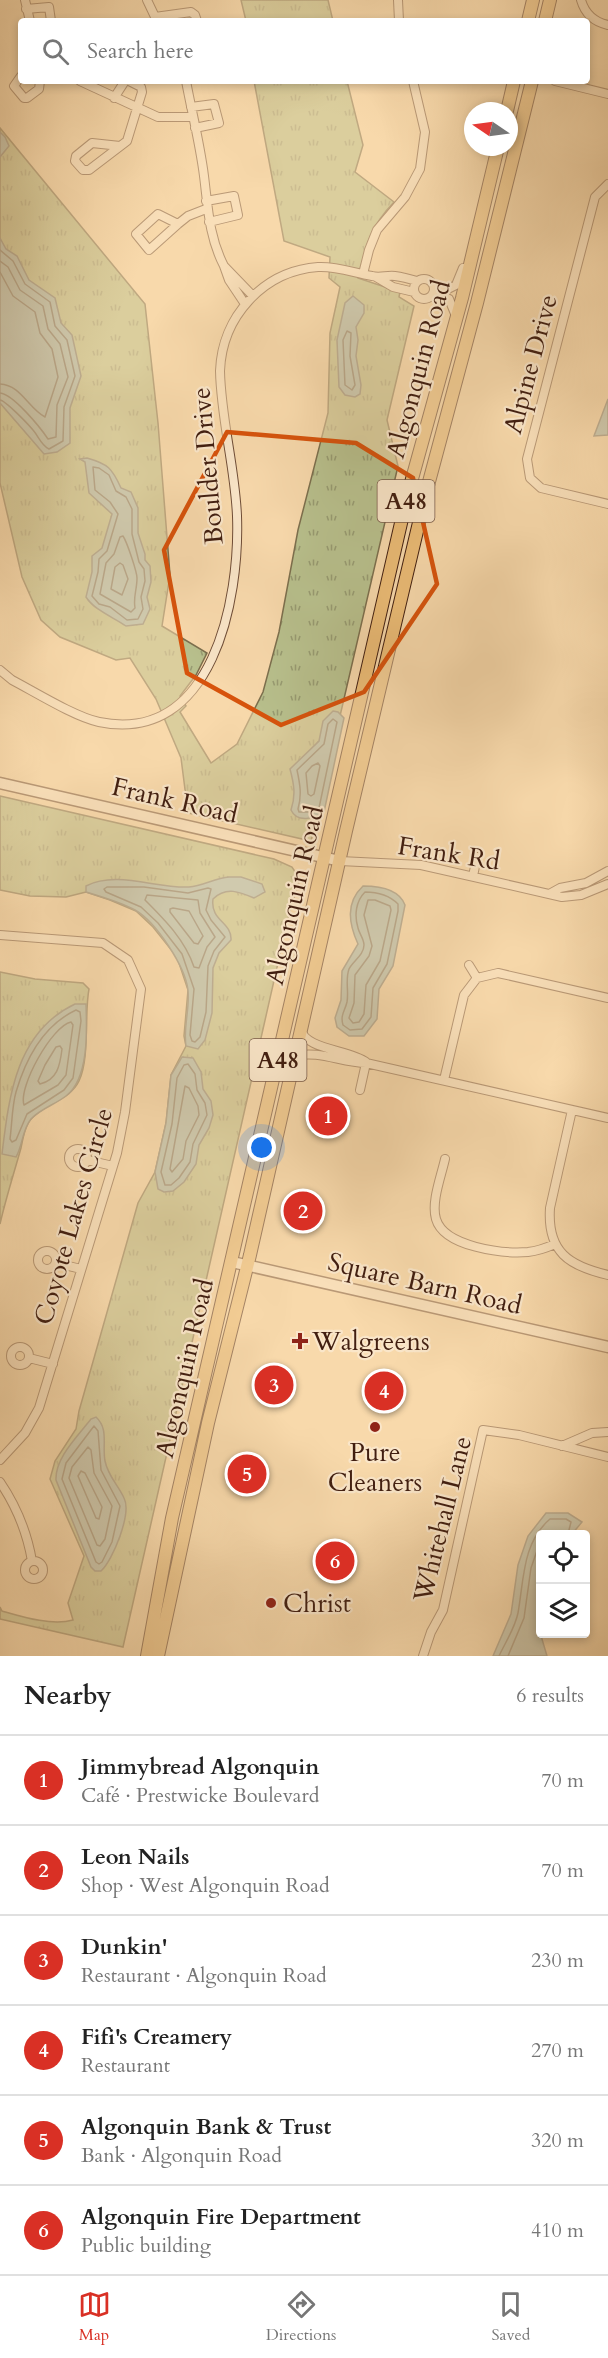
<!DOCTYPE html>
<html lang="en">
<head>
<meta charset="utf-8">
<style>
  body { margin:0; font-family:Cardo,serif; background:#f6f6f6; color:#222 }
  .controls { position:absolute; right:18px; bottom:18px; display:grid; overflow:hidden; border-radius:6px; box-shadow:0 3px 9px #0003 }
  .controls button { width:54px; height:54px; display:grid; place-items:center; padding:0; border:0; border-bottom:2px solid #e0e0e0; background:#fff; color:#222; font:30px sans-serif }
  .compass { position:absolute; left:464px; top:102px; width:54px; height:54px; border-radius:50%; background:#fff; box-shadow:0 3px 9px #0003; rotate:283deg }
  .you { position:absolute; left:262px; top:1148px; width:21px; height:21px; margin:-15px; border:4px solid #fff; border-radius:50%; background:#1a73e8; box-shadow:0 0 0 9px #1a73e833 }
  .badge { display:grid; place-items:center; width:39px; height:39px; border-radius:50%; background:#d93025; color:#fff; font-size:20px; font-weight:700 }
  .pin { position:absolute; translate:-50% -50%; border:3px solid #fff; box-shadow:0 2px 6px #0006 }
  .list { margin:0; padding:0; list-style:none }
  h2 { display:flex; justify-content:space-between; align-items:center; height:78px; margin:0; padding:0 24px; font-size:26px }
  h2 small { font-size:20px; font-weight:400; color:#767676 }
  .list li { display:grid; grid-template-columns:39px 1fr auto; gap:18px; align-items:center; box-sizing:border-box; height:90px; padding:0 24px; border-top:2px solid #e0e0e0 }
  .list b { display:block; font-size:22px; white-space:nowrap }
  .list p { margin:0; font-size:20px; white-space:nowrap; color:#767676 }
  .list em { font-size:20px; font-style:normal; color:#767676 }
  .icon { flex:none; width:33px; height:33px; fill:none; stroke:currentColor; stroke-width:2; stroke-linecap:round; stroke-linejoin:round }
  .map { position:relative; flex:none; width:608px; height:1656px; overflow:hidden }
  .search { position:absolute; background:#fff; box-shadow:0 3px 9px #0003; left:18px; right:18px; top:18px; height:66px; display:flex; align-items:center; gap:15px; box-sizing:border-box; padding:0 21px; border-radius:6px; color:#767676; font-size:22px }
  .sheet { height:618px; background:#fff }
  nav { display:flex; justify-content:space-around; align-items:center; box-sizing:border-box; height:84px; border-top:2px solid #e0e0e0; background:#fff; font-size:16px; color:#767676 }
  nav a { display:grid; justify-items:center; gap:3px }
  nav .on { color:#d93025 }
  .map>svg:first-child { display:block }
  .grass { fill:url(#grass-tufts); stroke:#7c6f4e; stroke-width:1.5 }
  .water { fill:#a0b9b2; stroke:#7a7b71; stroke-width:1.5 }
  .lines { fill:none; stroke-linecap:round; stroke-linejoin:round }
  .shore { stroke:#706c61; stroke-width:1.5 }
  .minor-casing { stroke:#6f4d37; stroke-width:10 }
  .tertiary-casing { stroke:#6f4d37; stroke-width:13 }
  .primary-casing { stroke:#411e10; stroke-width:14 }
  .minor { stroke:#fae6c9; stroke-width:8 }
  .tertiary { stroke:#fae6c9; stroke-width:10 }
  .primary { stroke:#ecbc76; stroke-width:12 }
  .marked { fill:none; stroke:#d7530c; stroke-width:4.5; stroke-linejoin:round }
  .poi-dot { fill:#8f2418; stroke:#fae6c9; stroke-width:2 }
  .labels { text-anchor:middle; stroke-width:4.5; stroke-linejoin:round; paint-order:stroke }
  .shield { fill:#fae6c9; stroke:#785a48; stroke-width:1.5 }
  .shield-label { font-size:24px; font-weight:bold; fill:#411e10 }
  .street-label { font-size:26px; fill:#411e10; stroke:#fae6c9 }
  .poi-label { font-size:26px; fill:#411e10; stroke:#fae6c9; text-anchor:start }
</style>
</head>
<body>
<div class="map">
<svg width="608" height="1656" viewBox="0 0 608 1656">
  <defs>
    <pattern id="grass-tufts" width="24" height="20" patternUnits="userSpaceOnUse" patternTransform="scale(1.5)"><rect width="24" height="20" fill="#b8c08d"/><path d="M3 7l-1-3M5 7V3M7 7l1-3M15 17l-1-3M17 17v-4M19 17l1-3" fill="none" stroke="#979b72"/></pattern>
  </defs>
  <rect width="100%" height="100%" fill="#f8d9ac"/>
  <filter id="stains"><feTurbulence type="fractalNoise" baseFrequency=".00333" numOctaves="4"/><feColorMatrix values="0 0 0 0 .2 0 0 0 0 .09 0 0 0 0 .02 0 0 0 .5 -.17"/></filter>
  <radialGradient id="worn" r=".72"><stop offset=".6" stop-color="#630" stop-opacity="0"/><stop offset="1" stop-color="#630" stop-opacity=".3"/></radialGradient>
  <!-- grass -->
  <path class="grass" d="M241 0H328L333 21H246Z
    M254 81H347L363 145 355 172 394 202C370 227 366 245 358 278L400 292 399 297 414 306 387 420 398 466 311 841 188 813 181 758 156 699 130 658 116 660 60 637 41 620 22 577 0 483V128L145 304 158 423 170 575 162 626 207 653 196 675 180 696 186 706 180 712 211 763 237 744 263 692 279 632 298 530 328 413 330 333 340 287 329 278 330 257 284 241Z
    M0 796 274 859 292 867 300 879 290 910 123 1647 0 1619V1607L2 1611C23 1617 52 1626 73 1620L68 1603 84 1556 50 1479 55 1461 76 1429 79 1411 138 1203 155 1172 166 1123 171 1075 186 1046 184 1036 188 990 177 957 153 927 136 911 110 900 86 892 66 897 30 896 0 890Z
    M0 972 35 979 83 983 89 989C84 1015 90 1058 79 1081 70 1100 46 1103 32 1118 25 1125 23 1138 21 1148 14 1173 6 1198 0 1224Z"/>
  <!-- water -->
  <path class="water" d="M0 132 5 137 9 146 0 157Z
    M0 238 6 249 17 256 29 280 55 298 61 323 72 335 81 376 70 408V443L57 452 44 454 0 403Z
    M353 296 364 305V313L356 327 358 340 356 356 361 385 360 394 355 397 345 395 339 387 337 340 345 303Z
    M608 399V435L594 436Z
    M87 458C108 464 112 468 121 488L131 492 138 508V533L145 554V560L150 566 151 582 147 597 150 609 143 624 126 626C113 617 94 610 86 597L92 572V556L102 548 112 514 89 493 85 462 80 459Z
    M333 711 338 712 344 718 324 812C314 819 297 823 291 810 296 795 294 784 290 769L319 741 323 721Z
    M229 877H241L262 884 265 892 254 898C240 892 226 886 213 899 210 921 232 922 231 940L219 953 213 968 212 1013 205 1040 198 1049 186 1046C183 1027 190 1009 188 990 185 966 156 922 135 910 120 902 102 897 86 892V886C117 870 157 889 189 887 203 886 215 878 229 877Z
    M363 886C378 886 399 889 405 905L393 966 379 989 377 1019 364 1036H349L337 1027 335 1018 341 1000 342 971 358 944C349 924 345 903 363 886Z
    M75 1004H86C87 1030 89 1079 66 1096 56 1104 40 1109 31 1119 22 1130 23 1145 16 1157L2 1154C9 1096 16 1032 75 1004Z
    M182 1057 193 1058 201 1072 203 1089 211 1101 213 1115 209 1128 199 1145 196 1164 184 1182 173 1191 164 1192 158 1189 155 1172 166 1123 171 1075Z
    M96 1417C109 1429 102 1445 105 1461 108 1476 118 1485 124 1498 132 1513 113 1560 101 1571H95L91 1567 56 1480C55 1458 77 1437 91 1419Z
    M546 1513H568L582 1522 572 1534H540L539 1629 547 1656H493L511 1614 518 1565 528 1536Z"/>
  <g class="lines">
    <!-- shore -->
    <path class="shore" d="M0 250 13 261 25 284 50 302 55 326 67 340 75 376 64 407 63 441 49 449C41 445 39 437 33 430 28 424 6 401 0 400
      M0 261 8 267 20 290 43 306 48 329 60 344 68 377 57 405 56 437 48 439C40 427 13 394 0 393
      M0 272 13 296 35 312 40 333 52 349 58 377 45 417C28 408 21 385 0 384
      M347 331 351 333 350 356 355 385 352 390 345 385 343 340Z
      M93 467 99 468 109 475 116 491 126 497 132 509V534L139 562 144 569 145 581 141 597 143 609 138 619 127 620 110 607 99 604 92 596 98 572 99 559 107 551 118 514 110 502 95 490Z
      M123 536C127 542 137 572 137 578 137 590 133 597 135 608L131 612 100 594 106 563 114 554 120 537Z
      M120 563 123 565 128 579 122 595 111 589 115 567Z
      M333 719 337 722 319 808 310 812H299L298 809C302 795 300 784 297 770L324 744 328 724Z
      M318 763 320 766 314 794 311 796 308 794 306 773 312 766Z
      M107 887H144L188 893 208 888 211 889 206 910 211 920 225 937 214 951 208 966 206 1012 200 1037 195 1042 192 1041 190 1035 194 989 182 954 158 923 141 907 106 892 104 889Z
      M365 892C377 892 389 895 398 904V911L387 964 373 988 371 1017 362 1029 350 1030 343 1025C340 1015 345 1011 347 1002 349 991 345 980 349 969 353 961 364 955 364 945 364 939 359 933 358 928 354 915 356 901 365 892Z
      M147 895 198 900 200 913 215 937 207 947 199 968 194 967C185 940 165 920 145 900Z
      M368 900H375L390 906 391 910 380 961 366 985 364 1014 359 1022 353 1023 349 1018 354 1003 355 975 369 956 372 946 364 915Z
      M173 908 189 911 203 936 198 944 194 943 170 912V909Z
      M76 1010 80 1012 81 1021 73 1078 64 1090 27 1114 16 1140 12 1142 10 1139C12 1124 12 1106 16 1092 26 1058 44 1025 76 1010Z
      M71 1022 73 1025 66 1075 58 1085 24 1105C18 1087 52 1026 71 1022Z
      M60 1046 62 1049C60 1066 57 1080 40 1084L38 1081 45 1065 56 1047Z
      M188 1064 195 1074 197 1090 205 1103 207 1115 193 1144 190 1162 179 1178 171 1185H165L161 1172 172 1124 177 1078 184 1065Z
      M185 1086 189 1088 198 1106 199 1115 186 1141 183 1159 172 1172 170 1169Z
      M94 1426 98 1431 101 1470 120 1506 112 1542 102 1562 99 1564 96 1562 62 1479 66 1463Z
      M88 1447 91 1450 94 1473 112 1506 105 1539 100 1546 97 1545 69 1478 72 1467Z
      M81 1471 85 1473 102 1507 99 1519 96 1518 78 1476Z
      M499 1656C505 1643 515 1628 518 1613 524 1580 522 1543 550 1519H566L571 1522 568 1534
      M508 1656 524 1618 531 1568 540 1542"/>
    <!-- minor casing -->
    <g class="minor-casing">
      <path id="minor" d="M25 0 30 21
        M147 0 157 21
        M398 0 399 21
        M581 0C585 14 594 22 608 25
        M26 9 49 7 51 21
        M155 17 191 12 195 15 197 21
        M21 76 14 86 24 98H27L39 89 40 81
        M80 81 158 117H193
        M186 81C192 113 200 144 204 176 208 208 209 237 224 266
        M555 81 608 94
        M114 98 125 81
        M191 107 214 104 219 123 195 128
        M120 146 92 143 76 156 75 161 83 170H89L127 141 142 92 141 87 129 81
        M608 184 595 197 527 459 530 478 541 488 608 504
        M206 201 234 196 238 215 209 222
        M178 224 149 250 136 234 158 214 178 224 188 216 206 209
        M363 274 369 250 377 230 405 197 420 169 425 132 413 81
        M376 277 393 287 414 292
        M414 289a10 10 0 1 1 20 0a10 10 0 1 1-20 0Z
        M435 289H448L456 285 463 268
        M434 293 449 299 456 316
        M245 304 229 280 224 266 253 296
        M0 670 12 680C35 692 75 717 99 722 213 745 240 599 237 516 235 467 221 419 220 371 222 317 263 271 318 267 337 266 354 273 372 276 380 278 387 275 395 276 402 277 410 279 417 281
        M340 861 421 865 562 897 581 895 608 884
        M473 876 477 857
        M551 893 560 888 586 883 608 871
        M0 935 103 943 128 960 141 989 125 1112 117 1153 39 1408 25 1433 0 1460
        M469 965 477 978 498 973 608 998
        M301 1029C303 1049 350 1050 366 1062
        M295 1056C319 1050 342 1063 366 1063L608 1118
        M444 1080 464 995 477 978
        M360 1090 366 1063
        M572 1110 550 1208C547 1252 569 1266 608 1275
        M69 1158a9 9 0 1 1 18 0a9 9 0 1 1-18 0Z
        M445 1159C441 1177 431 1202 436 1219 444 1247 503 1254 528 1252 537 1251 546 1248 555 1244
        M87 1160 113 1166
        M38 1260a9 9 0 1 1 18 0a9 9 0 1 1-18 0Z
        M56 1263 81 1269
        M11 1356a9 9 0 1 1 18 0a9 9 0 1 1-18 0Z
        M29 1358 53 1364
        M562 1446 592 1433 608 1432
        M0 1482C17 1507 27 1532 32 1561
        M25 1570a9 9 0 1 1 18 0a9 9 0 1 1-18 0Z
        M423 1656 431 1632 443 1610 483 1430 519 1435 608 1457"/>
    </g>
    <!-- tertiary casing -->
    <g class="tertiary-casing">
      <path id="tertiary" d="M0 783 340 861
        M232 1262 608 1347"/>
    </g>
    <!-- primary casing -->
    <g class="primary-casing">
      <path id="primary" d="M528 21 533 0
        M545 21 550 0
        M507 111 514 81
        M147 1656 172 1518 407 497 462 298 498 147
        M158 1656 208 1423 250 1255 346 831 426 493 477 303 532 81"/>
    </g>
    <!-- minor -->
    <use href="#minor" class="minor"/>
    <!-- tertiary -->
    <use href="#tertiary" class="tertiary"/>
    <!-- primary -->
    <use href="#primary" class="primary"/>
  </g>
  <!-- marked area -->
  <path d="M0 0H608V1656H0ZM227 432 356 443 413 478 437 584 364 692 281 725 187 673 164 550Z" fill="#f8d9ac" fill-opacity=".55" fill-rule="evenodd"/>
  <path class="marked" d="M227 432 356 443 413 478 437 584 364 692 281 725 187 673 164 550Z"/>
  <!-- markers -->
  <g class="poi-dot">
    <path d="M297 1332h6v6h6v6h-6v6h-6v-6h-6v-6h6z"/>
    <circle cx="375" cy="1427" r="6"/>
    <circle cx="271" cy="1603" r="6"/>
  </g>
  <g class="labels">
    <!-- shield labels -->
    <g class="shield">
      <rect x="377.5" y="480" width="57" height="42" rx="4.5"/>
      <rect x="249.5" y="1039" width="57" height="42" rx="4.5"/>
    </g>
    <g class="shield-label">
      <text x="406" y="509">A48</text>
      <text x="278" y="1068">A48</text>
    </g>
    <!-- street labels -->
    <g class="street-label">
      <text transform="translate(530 364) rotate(-75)" y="9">Alpine Drive</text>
      <text transform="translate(418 369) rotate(-75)" y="9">Algonquin Road</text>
      <text transform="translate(207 466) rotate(-95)" y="9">Boulder Drive</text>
      <text transform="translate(175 800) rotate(13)" y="9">Frank Road</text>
      <text transform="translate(449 853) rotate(9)" y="9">Frank Rd</text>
      <text transform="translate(294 895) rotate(-77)" y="9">Algonquin Road</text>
      <text transform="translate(73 1216) rotate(-74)" y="9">Coyote Lakes Circle</text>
      <text transform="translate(425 1283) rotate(13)" y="9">Square Barn Road</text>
      <text transform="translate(184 1368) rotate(-77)" y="9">Algonquin Road</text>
      <text transform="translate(442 1519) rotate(-76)" y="9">Whitehall Lane</text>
    </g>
    <!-- poi labels -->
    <g class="poi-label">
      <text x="312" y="1350">Walgreens</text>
      <text x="375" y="1461" text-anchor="middle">Pure<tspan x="375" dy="30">Cleaners</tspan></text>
      <text x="283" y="1612">Christ</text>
    </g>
  </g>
  <rect width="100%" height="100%" filter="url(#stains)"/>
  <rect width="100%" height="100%" fill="url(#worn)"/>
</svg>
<div class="controls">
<button><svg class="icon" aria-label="locate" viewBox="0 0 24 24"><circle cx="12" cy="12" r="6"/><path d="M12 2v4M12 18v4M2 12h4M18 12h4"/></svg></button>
<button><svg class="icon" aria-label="layers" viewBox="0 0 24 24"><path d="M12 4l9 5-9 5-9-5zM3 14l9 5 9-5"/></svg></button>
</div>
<svg class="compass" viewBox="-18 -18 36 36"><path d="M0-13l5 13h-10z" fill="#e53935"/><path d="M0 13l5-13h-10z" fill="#767676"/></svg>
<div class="you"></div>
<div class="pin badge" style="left:328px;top:1116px">1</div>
<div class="pin badge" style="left:303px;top:1211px">2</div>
<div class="pin badge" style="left:274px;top:1385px">3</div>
<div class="pin badge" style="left:384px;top:1391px">4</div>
<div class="pin badge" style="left:247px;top:1474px">5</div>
<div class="pin badge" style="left:335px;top:1561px">6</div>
<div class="search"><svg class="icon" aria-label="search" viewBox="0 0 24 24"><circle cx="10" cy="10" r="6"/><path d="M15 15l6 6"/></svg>Search here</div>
</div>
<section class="sheet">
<h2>Nearby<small>6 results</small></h2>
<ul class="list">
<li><span class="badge">1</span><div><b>Jimmybread Algonquin</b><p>Café · Prestwicke Boulevard</p></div><em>70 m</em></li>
<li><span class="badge">2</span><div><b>Leon Nails</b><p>Shop · West Algonquin Road</p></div><em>70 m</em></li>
<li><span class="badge">3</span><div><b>Dunkin'</b><p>Restaurant · Algonquin Road</p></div><em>230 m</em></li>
<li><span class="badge">4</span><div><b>Fifi's Creamery</b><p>Restaurant</p></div><em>270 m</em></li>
<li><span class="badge">5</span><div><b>Algonquin Bank &amp; Trust</b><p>Bank · Algonquin Road</p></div><em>320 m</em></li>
<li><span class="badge">6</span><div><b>Algonquin Fire Department</b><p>Public building</p></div><em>410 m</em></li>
</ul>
</section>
<nav>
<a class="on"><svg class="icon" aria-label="map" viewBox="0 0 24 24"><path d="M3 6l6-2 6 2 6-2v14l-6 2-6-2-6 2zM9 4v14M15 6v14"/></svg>Map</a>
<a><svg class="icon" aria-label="directions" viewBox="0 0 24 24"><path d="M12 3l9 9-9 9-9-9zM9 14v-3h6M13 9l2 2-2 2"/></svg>Directions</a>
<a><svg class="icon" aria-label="saved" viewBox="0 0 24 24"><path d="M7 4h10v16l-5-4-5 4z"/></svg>Saved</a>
</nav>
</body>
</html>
